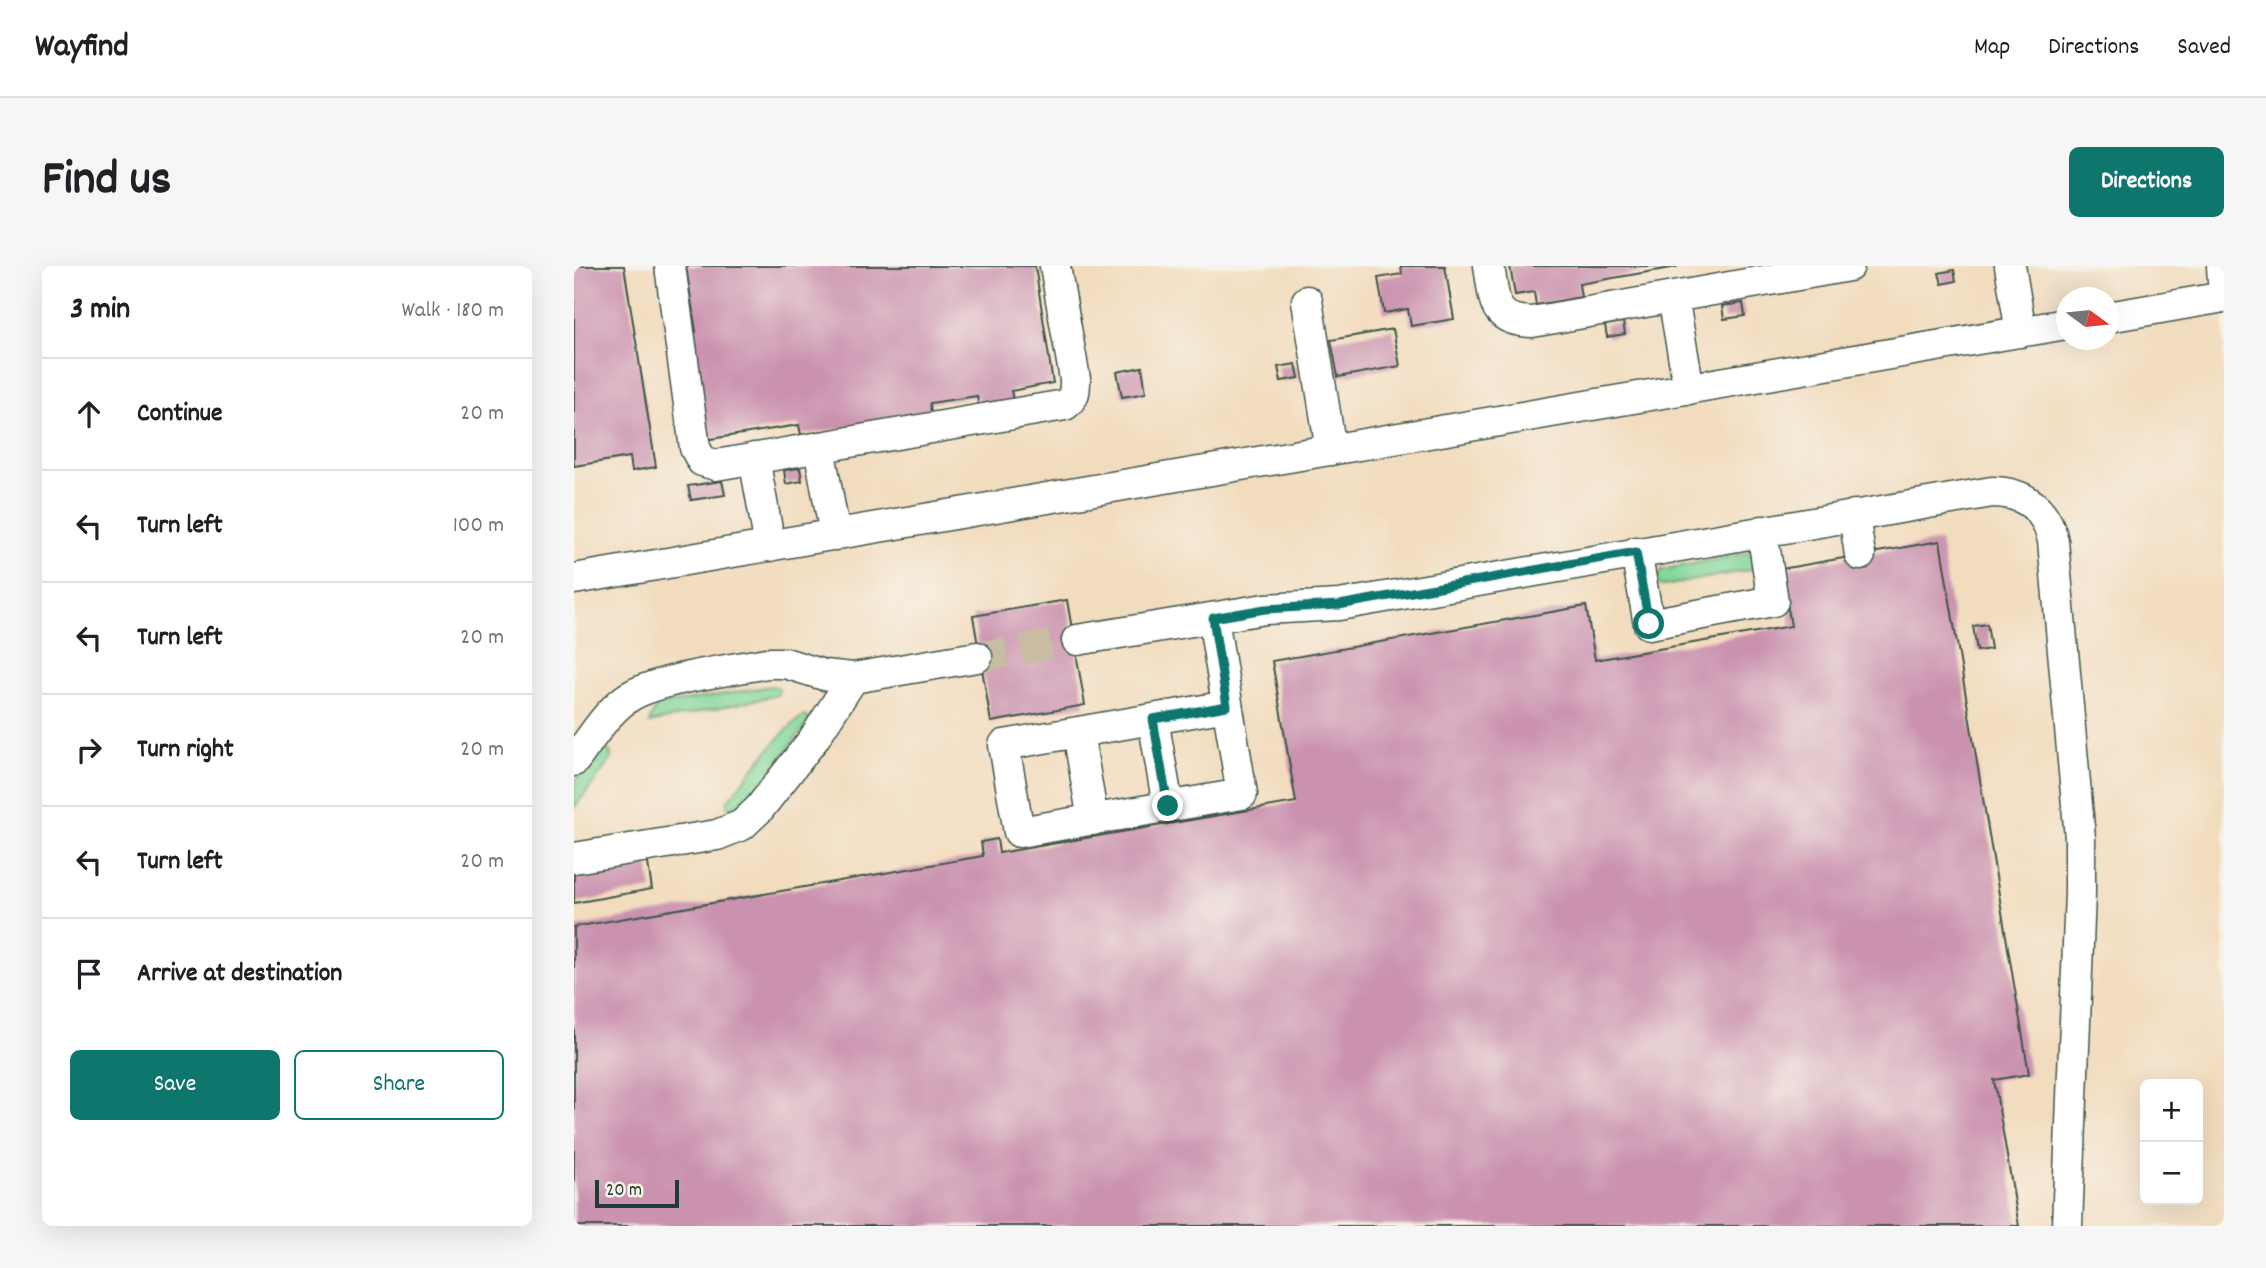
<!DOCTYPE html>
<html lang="en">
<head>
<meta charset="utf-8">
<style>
  body { margin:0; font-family:Dekko,sans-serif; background:#f6f6f6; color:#202124 }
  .controls { position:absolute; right:21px; bottom:21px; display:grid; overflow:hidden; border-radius:10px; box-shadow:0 7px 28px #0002 }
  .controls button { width:63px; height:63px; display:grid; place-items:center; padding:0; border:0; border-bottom:2px solid #e0e0e0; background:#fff; color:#202124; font:35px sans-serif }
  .compass { position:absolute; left:1482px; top:21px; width:63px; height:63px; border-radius:50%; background:#fff; box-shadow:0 7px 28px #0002; rotate:105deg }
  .scale { position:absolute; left:21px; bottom:18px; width:84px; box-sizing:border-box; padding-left:7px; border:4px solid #1f3d34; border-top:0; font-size:19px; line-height:24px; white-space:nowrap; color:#1f3d34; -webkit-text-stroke:5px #f7f3e8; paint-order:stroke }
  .stop { position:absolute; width:21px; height:21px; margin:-16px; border:5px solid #0f766e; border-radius:50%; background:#fff }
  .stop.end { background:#0f766e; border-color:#fff; box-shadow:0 2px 7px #0008 }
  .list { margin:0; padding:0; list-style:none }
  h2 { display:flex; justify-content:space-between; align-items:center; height:91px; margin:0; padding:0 28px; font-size:30px }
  h2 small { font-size:23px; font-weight:400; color:#757577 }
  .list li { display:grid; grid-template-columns:46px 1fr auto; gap:21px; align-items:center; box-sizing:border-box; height:112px; padding:0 28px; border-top:2px solid #e0e0e0 }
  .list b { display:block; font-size:26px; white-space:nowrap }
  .list em { font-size:23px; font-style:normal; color:#757577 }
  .actions { display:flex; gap:14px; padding:21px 28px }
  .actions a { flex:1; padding:16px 0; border:2px solid #0f766e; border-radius:10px; text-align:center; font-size:24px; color:#0f766e }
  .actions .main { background:#0f766e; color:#fff }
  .icon { flex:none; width:38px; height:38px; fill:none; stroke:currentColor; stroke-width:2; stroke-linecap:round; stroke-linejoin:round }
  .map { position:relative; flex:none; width:1650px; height:960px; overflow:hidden; border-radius:10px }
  header { display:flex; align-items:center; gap:42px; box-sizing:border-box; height:98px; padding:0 35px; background:#fff; border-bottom:2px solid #e0e0e0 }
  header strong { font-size:33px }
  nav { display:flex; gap:38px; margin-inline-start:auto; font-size:24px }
  .intro { display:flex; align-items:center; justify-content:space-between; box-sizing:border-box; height:168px; padding:0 42px }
  h1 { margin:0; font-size:49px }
  .button { padding:18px 32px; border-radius:10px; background:#0f766e; color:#fff; font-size:24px; font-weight:700 }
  main { display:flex; gap:42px; padding:0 42px }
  aside { flex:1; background:#fff; border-radius:10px; box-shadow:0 7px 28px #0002 }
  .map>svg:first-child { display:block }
  .green { fill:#81d79a; stroke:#508a67; stroke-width:2 }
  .building { fill:#ca92af }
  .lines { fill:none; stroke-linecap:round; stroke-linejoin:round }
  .minor-tunnel { stroke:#c8bca2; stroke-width:30; stroke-dasharray:30 15; stroke-linecap:butt }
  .minor-casing { stroke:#3f5549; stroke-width:33 }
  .minor { stroke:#fff; stroke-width:30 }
  .route { stroke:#0f766e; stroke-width:9 }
</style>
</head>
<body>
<header>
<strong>Wayfind</strong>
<nav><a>Map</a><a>Directions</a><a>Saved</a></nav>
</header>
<div class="intro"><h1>Find us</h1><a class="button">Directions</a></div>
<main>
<aside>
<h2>3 min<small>Walk · 180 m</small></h2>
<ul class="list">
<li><svg class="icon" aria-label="ahead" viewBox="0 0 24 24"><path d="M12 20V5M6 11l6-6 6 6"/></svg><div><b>Continue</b></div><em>20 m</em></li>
<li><svg class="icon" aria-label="left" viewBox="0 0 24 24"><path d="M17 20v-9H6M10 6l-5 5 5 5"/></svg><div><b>Turn left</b></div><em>100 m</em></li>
<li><svg class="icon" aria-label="left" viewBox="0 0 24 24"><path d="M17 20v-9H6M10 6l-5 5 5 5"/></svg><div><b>Turn left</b></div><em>20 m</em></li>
<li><svg class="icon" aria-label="right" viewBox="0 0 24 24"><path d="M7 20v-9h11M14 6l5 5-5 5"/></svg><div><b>Turn right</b></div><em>20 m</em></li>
<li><svg class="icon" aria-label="left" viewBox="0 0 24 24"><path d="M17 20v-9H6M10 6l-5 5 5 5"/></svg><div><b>Turn left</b></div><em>20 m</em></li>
<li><svg class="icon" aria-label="arrive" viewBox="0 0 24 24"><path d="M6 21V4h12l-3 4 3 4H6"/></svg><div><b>Arrive at destination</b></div></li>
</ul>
<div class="actions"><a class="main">Save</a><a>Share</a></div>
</aside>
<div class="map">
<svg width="1650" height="960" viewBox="0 0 1650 960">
  <rect width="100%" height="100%" fill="#f7f3e8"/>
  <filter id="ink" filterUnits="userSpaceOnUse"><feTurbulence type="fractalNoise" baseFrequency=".0143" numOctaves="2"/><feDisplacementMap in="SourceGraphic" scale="14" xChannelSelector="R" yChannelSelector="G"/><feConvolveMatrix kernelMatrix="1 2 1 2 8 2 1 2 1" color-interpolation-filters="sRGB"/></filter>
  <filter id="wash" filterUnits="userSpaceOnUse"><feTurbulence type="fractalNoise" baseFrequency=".00686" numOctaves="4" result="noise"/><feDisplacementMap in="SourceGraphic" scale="28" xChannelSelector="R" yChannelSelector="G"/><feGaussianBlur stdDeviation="1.57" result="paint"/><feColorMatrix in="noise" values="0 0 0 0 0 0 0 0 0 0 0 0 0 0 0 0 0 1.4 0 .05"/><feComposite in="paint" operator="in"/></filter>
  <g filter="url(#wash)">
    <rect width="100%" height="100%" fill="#f2dcbe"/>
    <!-- green -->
    <path class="green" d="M1173 287H1179L1182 301 1179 303 1090 320 1084 319 1083 311 1088 304Z
      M197 420 205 422 204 429 75 457 82 440Z
      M231 450 236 454 181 526 169 539 157 542 153 540 154 534C168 518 215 454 231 450Z
      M31 482 37 487V494L0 542V517L23 486Z"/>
    <g id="blocks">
      <!-- building -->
      <path class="building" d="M0 0H50L82 201 58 205 56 191 0 200Z
        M112 0H461L479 117 437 125 440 138 405 144 403 130 356 137 357 148 227 169 225 159 130 174 113 68 122 66Z
        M827 0H871L880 53 837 60 834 43 810 47 804 12 828 8Z
        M936 0H1101L1102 1 1005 18 1007 31 962 39 960 26 941 29Z
        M1380 4 1382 15 1368 18 1365 7Z
        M1169 37 1171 50 1150 53 1148 40Z
        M1049 56 1051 68 1033 71 1031 59Z
        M819 63 826 100 764 111 757 74Z
        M722 98 725 112 707 115 704 101Z
        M568 101 572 127 548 131 543 106Z
        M226 202 228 215 212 218 210 204Z
        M148 215 151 229 117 234 114 220Z
        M1366 275 1455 808 1420 814 1445 960H0V661L409 590 407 576 423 573 425 587 722 536 698 395 1012 340 1021 394 1217 360 1207 303Z
        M493 334 511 439 417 456 399 350Z
        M1413 358 1417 383 1403 385 1399 360Z
        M72 585 78 623 0 637V597Z"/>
    </g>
  </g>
  <g filter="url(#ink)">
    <use href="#blocks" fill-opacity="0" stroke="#3f5549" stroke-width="2"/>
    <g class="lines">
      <!-- minor-tunnel -->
      <path class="minor-tunnel" d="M403 391 503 374"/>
      <!-- minor casing -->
      <g class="minor-casing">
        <path id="minor" d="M96 0 121 182 128 195 142 199 491 139C501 132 501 124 501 113L481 0
          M915 0C921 34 917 55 958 56L1275 0
          M1436 0 1447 66
          M1648 0 1650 29
          M1099 31 1115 123
          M733 35 757 184
          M1534 51 1650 31
          M245 181 261 269
          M180 192 196 280
          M1280 249 1286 289
          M1062 286 1075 358 1199 335 1188 265
          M0 313 1492 58
          M639 352 668 528 445 566 430 479 653 440
          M503 374 691 343 765 339 1418 226C1450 226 1473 243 1479 275L1506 572V627L1493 960
          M579 453 594 540
          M504 466 519 554
          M0 495C16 474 31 448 52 433 79 413 157 404 193 397H211L250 409 279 412 403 391
          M0 592 143 569 168 559 185 543 239 474 279 412"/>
      </g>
      <!-- minor -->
      <use href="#minor" class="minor"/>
    </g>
  </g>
  <g class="lines" filter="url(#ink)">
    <!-- route -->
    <path class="route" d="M594 540 579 453 653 440 639 352 691 343 765 339 1062 286 1075 358"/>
  </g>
</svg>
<div class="controls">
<button>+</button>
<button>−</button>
</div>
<svg class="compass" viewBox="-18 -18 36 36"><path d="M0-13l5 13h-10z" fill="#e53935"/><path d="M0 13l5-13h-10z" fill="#757577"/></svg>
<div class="scale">20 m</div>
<div class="stop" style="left:1075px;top:358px"></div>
<div class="stop end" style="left:594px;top:540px"></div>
</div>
</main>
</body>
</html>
